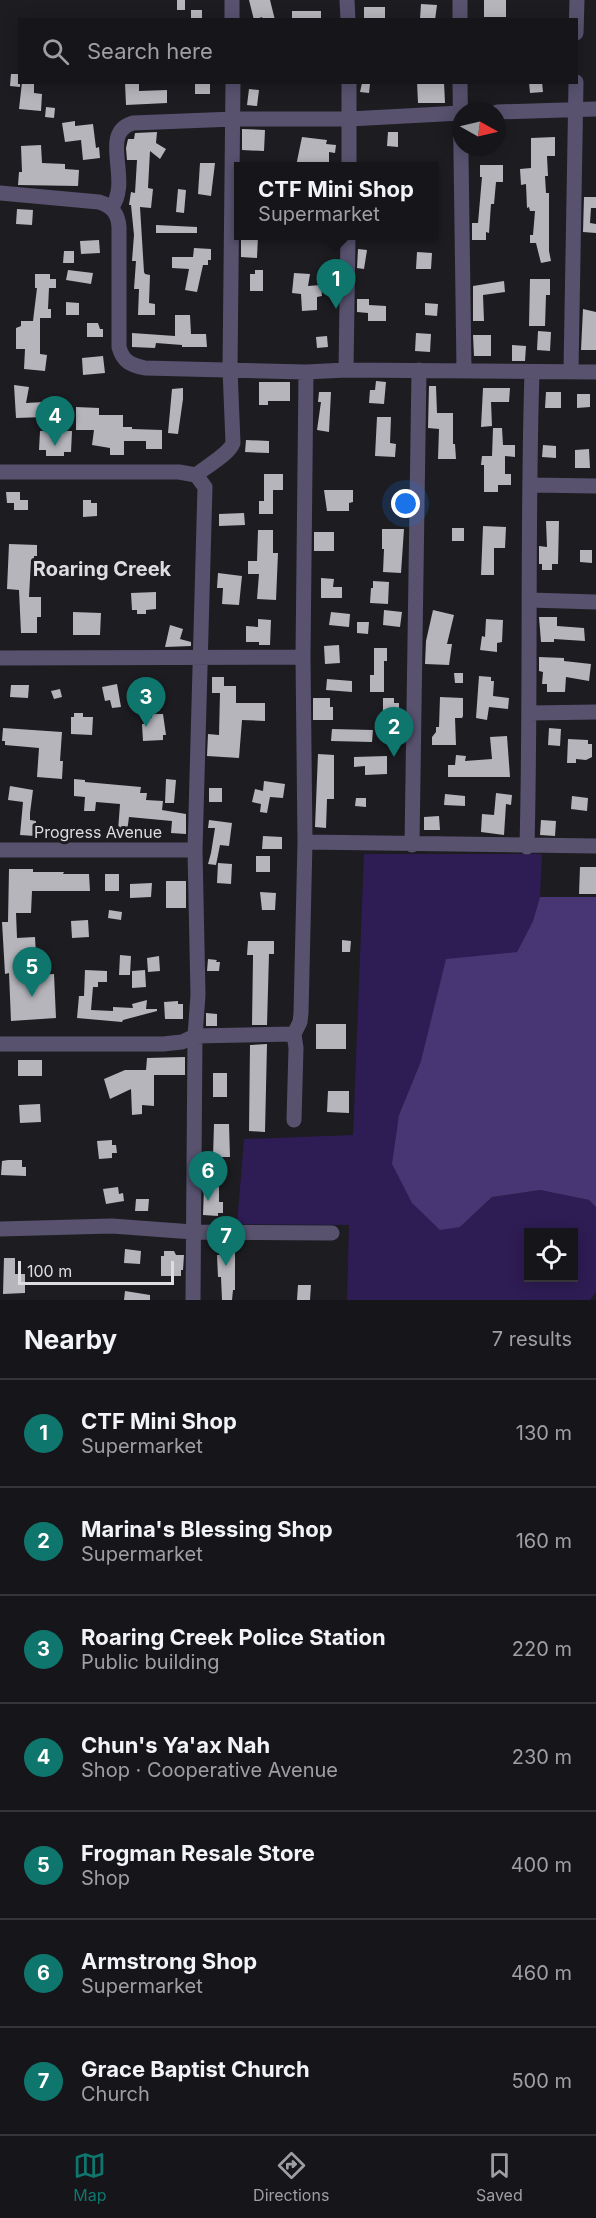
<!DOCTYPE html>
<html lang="en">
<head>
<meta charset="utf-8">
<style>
  body { margin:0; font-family:Inter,sans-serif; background:#1f1e22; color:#f1f3f6 }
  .controls { position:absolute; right:18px; bottom:18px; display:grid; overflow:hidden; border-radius:0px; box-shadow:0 3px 15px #0003 }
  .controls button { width:54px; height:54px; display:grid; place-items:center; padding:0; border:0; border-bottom:2px solid #353438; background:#161519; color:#f1f3f6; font:30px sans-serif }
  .compass { position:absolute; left:452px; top:102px; width:54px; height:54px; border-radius:50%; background:#161519; box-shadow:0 3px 15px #0003; rotate:98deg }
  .scale { position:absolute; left:18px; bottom:15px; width:156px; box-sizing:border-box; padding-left:6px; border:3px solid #dddde0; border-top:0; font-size:16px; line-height:21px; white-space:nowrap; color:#dddde0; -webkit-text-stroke:4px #1d1c21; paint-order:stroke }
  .you { position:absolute; left:406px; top:504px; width:21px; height:21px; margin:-15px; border:4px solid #fff; border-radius:50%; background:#1a73e8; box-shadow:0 0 0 9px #1a73e833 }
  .badge { display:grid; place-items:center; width:39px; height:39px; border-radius:50%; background:#0f766e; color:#fff; font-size:20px; font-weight:700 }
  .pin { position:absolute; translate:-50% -50px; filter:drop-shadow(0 2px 3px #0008) }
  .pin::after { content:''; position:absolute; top:32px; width:21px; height:18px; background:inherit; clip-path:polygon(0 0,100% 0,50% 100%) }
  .popup { position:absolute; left:234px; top:162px; width:204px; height:78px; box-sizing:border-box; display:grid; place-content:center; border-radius:0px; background:#161519; filter:drop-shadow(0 2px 4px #0005); font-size:20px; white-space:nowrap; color:#9e9fa2 }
  .popup b { font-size:22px; color:#f1f3f6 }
  .popup::after { content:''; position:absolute; left:50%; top:100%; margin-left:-12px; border:12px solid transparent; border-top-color:#161519 }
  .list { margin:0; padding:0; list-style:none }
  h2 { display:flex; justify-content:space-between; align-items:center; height:78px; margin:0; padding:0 24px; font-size:26px }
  h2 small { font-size:20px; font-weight:400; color:#9e9fa2 }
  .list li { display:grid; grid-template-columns:39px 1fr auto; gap:18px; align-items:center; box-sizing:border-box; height:108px; padding:0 24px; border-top:2px solid #353438 }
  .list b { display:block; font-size:22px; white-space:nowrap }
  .list p { margin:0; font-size:20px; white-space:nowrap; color:#9e9fa2 }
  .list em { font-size:20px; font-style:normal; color:#9e9fa2 }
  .icon { flex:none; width:33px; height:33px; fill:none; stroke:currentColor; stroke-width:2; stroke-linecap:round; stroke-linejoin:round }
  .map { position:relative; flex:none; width:596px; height:1300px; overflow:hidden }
  .search { position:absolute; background:#161519; box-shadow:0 3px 15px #0003; left:18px; right:18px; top:18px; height:66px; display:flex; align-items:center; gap:15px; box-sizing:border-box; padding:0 21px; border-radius:0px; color:#9e9fa2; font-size:22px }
  .sheet { height:834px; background:#161519 }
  nav { display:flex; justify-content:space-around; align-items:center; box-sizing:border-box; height:84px; border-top:2px solid #353438; background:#161519; font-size:16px; color:#9e9fa2 }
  nav a { display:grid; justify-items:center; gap:3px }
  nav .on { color:#0f766e }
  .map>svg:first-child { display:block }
  .green { fill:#2e1c54; fill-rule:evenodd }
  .forest { fill:#473574 }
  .building { fill:#b6b5bc }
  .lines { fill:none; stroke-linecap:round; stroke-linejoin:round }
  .minor { stroke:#58526f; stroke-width:15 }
  .labels { text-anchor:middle; stroke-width:6; stroke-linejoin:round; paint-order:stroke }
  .street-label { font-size:16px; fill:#dddde0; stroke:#1d1c21 }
  .quarter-label { font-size:20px; font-weight:bold; fill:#dddde0; stroke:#1d1c21 }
</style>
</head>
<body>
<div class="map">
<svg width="596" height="1300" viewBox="0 0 596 1300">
  <rect width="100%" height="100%" fill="#1d1c21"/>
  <!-- green -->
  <path class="green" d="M364 854H542L540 897 533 921 517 952 421 1061 399 1115 460 1227 492 1197 540 1190 589 1200 596 1207V1292L590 1300H347L349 1225 237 1224 244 1139 353 1135ZM528 1232H574V1278H528Z"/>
  <!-- forest -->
  <path class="forest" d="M540 897H596V1207L589 1200 540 1190 492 1197 460 1227 440 1230 412 1203 392 1164 399 1115 421 1061 446 959 517 952 533 921Z"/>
  <!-- building -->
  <path class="building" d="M177 0H185V10H177Z
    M249 0H270L275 20H263L262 17 254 20Z
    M484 0H506V17H484Z
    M421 4 437 5 435 20 420 19Z
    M364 7H385V20H364Z
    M191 10H202V20H191Z
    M292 11H321V20H292Z
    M11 74H20V87L10 86Z
    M22 82H34V93L42 94 41 111 19 109Z
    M139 82V91L167 90V103L126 105 125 83Z
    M195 82H210V94H195Z
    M417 82H444L445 103H418Z
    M529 82H542L543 92 530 93Z
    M362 83 370 84 369 93 360 92Z
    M249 89 259 90 257 106 247 105Z
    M46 107 55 108 54 118 45 117Z
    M75 121V126L93 124 96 148 99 147 100 158 83 160 81 140 65 142 62 123Z
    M242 129 265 130 264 151 242 150Z
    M157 132 156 143 166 149 160 159 150 151 148 188 153 189 151 208 140 207 144 272 145 274 150 275 149 303 155 304V315H138L139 289H134L136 261H132L134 235 131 205H129L131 192 135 193 137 160H127L126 148 128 139H134L135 133Z
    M388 132H398V147L387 146Z
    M302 137 327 140 326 144 336 145 335 153 329 152V166H296Z
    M555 137V156H547L548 176H545L546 193H549V251L551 261 541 263 536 243H530V235H533L535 211H530L529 207 527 208 526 184 521 185 520 169 531 168V138Z
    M41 145 42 163 65 164V169L79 170 78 186 18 185 19 172H22L21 146Z
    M200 163H215L211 196 198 194Z
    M480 165H503V182H496L494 204H491L489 233 486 232V240H472V223H478L482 177H480Z
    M178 189 186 190 184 213 176 212Z
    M584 197H596V208H591L590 223 596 224V233L583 232Z
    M17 209 33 210 32 225 16 224Z
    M156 225 197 227V233H156Z
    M241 236H258L257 258 241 257Z
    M99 240 100 253 81 254 80 241Z
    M194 248 211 249V260H208V265H203L197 292 185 290 189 269 172 268V257H193Z
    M358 249 367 250 364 269 357 268Z
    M64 251H74V263H63Z
    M417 252 432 253 431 269H416Z
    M68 270 93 273 91 284 66 280Z
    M255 270H263V291H250V274H255Z
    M294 273 310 274 308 286 321 285 322 296 317 297V310L302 311 301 294 292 293Z
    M35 274H50V279H56V288H49L48 309H51V318H40V354L47 355 45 371 24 369 25 349H16V328L21 326V321H33L37 288H35Z
    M530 279H550V295H546L545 326H529Z
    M504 281 505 292 483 295 484 321H473V286Z
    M357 299H369V305L386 306V321H368V313L357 312Z
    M66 302 79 303V315H66Z
    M425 303 438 304 437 316 425 315Z
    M583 309 596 312V350H581Z
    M175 315H190L191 334H206L207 347H182V345L156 343 155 348 132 347V333L175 336Z
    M87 323H98L100 329H103V337H87Z
    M538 331 551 332 550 351 537 350Z
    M416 333 431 334 430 352 415 351Z
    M473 335H491V356H474Z
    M327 336 328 347 317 348 316 337Z
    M512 345 526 346 525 361H512Z
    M103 356 105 373 83 375 82 358Z
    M376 381 386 382 384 404 369 403 370 390H375Z
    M259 382H290V401H268V405H259Z
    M14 385 29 387 26 403 44 402V417L16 418Z
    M429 386H436L437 413H453V444H455L456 459H438L439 429 428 428Z
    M183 388V399L178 434 168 433 172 389Z
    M483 388H510L509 402H491L492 426 481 427Z
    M319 392H331L329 432 317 430 321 402H318Z
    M546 392H561V408H545Z
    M577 394H590V407L577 408Z
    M76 407 99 408V415H123V427H132V429L162 430V449H146V441H124V455H110V448L92 445 94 430H76Z
    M377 417H391L390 443 396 444 395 457 375 456Z
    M493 428H502L503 445H515V457L505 456V474H511V485H498V492H484V465H481L482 456H492Z
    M40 431H72L71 452H64V456H46V450H39Z
    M246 440 269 441V453L245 452Z
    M543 445 556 446V458L542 457Z
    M589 449 590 468H575V450Z
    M264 474H283V490H273V514H259V501H264Z
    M324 490H353V502L349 503V511H327Z
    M6 492H20V500H28V510H14V503H7Z
    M83 500H91V503H97V516L83 517Z
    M244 513 245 525 219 526V514Z
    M546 521H559L558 564H552V570H542V564H539V546L547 547Z
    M483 526 506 527 505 548H494V575H481Z
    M452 528H464V541H452Z
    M382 529H404L401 573 383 572 384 549H382Z
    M258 530H273V553H278L276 600 257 599 259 574H248V561H257Z
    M314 532H334V551H314Z
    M9 544 37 545V556H34V560H31L29 597H41V617H37V633H21L19 590 7 589Z
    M580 550H592V563L580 562Z
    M218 573 242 576 239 605 222 604 223 588H217Z
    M321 578 334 579 333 587H342V598H321Z
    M373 581 389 582 388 604 370 603 371 588H373Z
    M156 592V609L146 610V614H137V610H132L131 593Z
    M384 610 402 612 400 627 383 625Z
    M433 610 454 615 447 644H452L449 665 425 664 426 641Z
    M73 612 101 613 100 635H73Z
    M331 612 350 614 349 627 329 625Z
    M539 617H557V626L584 628 585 641 554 639V642H541Z
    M258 619 271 620 270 645H259V642H246V626L258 627Z
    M486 619 503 620 502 642 497 643V652L480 650 482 636 485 637Z
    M357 622H369L368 634 357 633Z
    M170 625 183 629 180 639 191 642V646L165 647Z
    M339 645 340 663 325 664 324 646Z
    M374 648H387V661H384V692H370V675H374Z
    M539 657 564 658V661L591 664 589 681 566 677 565 692H547V684H542L543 672 539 671Z
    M454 673H463V683H455Z
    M479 676 491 677V681H494L493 696 509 698 508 709 489 707 487 720 476 718Z
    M212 677H224V686H236V703H265V721L242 720 239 758 207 756 208 734 219 735 220 693H212Z
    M327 679 352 681V692L326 690Z
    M117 684 121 707 112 708 110 700 105 701 102 687Z
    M11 685H29L28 698 10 697Z
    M60 689 62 697 54 699 51 691Z
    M440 697 463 698V716L462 718H455L456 745H432V737L436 732V727H439Z
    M313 698H330V707H333V720H313Z
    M383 698H394V703H399V719H383Z
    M74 713H83V717H93L92 735 71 734V717H74Z
    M152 714H163L166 735H163V740L143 741 142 724H145L144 718H152Z
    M3 728 62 732 60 761H63L62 779 37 777 39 748 5 745V741H2Z
    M549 728 561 729 560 746 548 745Z
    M332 729 373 730 372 742 331 741Z
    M507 736 510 777H448V765H455L456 755 466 756 465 761 492 759 490 737Z
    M568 739 588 740V744H592V757L586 760 576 759V763H567Z
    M318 754 334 755V799H327L326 828 315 827Z
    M387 756V774L365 775V766L354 767V757Z
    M74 779 85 780V782L141 787 140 793H147L146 800 163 801 162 810 186 814V834L171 833 172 821 129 817 127 832 118 831 120 804 96 802 95 811H84L85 797 74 796Z
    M166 779 176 780 174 803H165Z
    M264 781 285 784 283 798 270 797 267 813 260 812 261 804 252 802 255 789 263 791Z
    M10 786 33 790 30 813V820L36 821 35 836 20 835 23 802 8 800Z
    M209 788H222V802H209Z
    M496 793 512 795 511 805 506 804 504 835 481 832 482 814 494 815Z
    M445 794 465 796V806L444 805Z
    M572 796 588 798 587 811 571 809Z
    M356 798H366V807L355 806Z
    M439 816 440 830H424V817Z
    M209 820 232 823 229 846 220 845 216 865 208 864 211 853 215 828H208Z
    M541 820 556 821 555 836 540 835Z
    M263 836 282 837V849H262Z
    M256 856H270V872H256Z
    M218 863 232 864 231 884 217 883Z
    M580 867H596V894H579Z
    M9 869H33V872H64L63 874H89L90 891H32L31 913H16L17 938 35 937 37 975 54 974 56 1018 11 1021 9 973 5 974 2 922H8Z
    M105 874H119V891H105Z
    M166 881H186V908H166Z
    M152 883 151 897 130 898V884Z
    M260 892 276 893 275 910H262Z
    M109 910 122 912 121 920 108 918Z
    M88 920 89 937 72 938 71 921Z
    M342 940 351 941 350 952H342Z
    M248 941H274V954H269L267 1025H252L253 958V955H247Z
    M120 955 131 956 130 975H119Z
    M159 956 160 971 148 972 147 958Z
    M208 959 217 960 216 962H220L219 971H207Z
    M85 970 107 971V982H98V987H93L91 1010 113 1011V1007L133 1008 132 1004 147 1000 146 1009H157V1011L123 1020 122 1022 77 1018 79 996H84Z
    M145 970 146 987 132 988V971Z
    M178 1001V1004H183V1019H165L164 1002Z
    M206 1013 217 1014V1026H206Z
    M316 1024H346V1049H316Z
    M267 1044 265 1132 249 1131 250 1045Z
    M185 1057V1075H154V1106L142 1105V1114L132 1115 131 1089 110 1099 104 1079 125 1070H146L147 1058Z
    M18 1060H42V1076H18Z
    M213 1073H227V1097H213Z
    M328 1091H349V1113L327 1112Z
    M40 1104 41 1122 20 1123 19 1105Z
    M214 1124H229L230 1157H213Z
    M112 1140V1145H116L117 1153H112V1158L99 1159 97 1141Z
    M8 1160H22V1167H26V1176L1 1175 2 1161Z
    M118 1187 119 1194 123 1193 124 1201 106 1204 103 1189Z
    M204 1187H219V1202H223V1213H218V1216L203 1215Z
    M136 1199H149L148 1211H135Z
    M222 1246H235V1290H233L232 1300H222L221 1277H218L217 1255H222Z
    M125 1249 141 1251 140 1264 124 1263Z
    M164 1251H174L176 1255H184L183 1270H181V1276H161V1256H164Z
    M4 1258H15V1274H25V1293L3 1294Z
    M298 1285H311L310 1300H297Z
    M125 1291 150 1295V1300H124Z"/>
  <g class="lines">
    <!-- minor -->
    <path class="minor" d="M232 0V20
      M347 0 348 20
      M460 0V20
      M576 33 577 0
      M349 82V166
      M460 82 464 370
      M497 112 596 109
      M0 193 99 202C112 206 118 213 119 227V347C123 362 131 365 145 368L306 372 346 370 596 372
      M111 208C133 181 98 133 133 123L234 119H349L461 113
      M346 370 348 236
      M571 371 576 82
      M0 472H179L196 475
      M196 475C206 467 230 453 233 443L230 369 233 82
      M530 485 596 486
      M529 600 596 602
      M0 658 303 657
      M530 713 596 712
      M305 842 596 846
      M412 845 419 370
      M527 847C531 688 527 530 532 372
      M0 850H195
      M0 1044H163L182 1042 195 1036 294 1034
      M294 1120 296 1048 294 1034 300 1022 301 1013 305 842 303 657 306 372
      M0 1229 112 1226 193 1232 332 1233
      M193 1300 195 1036 198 995 195 850 205 487 196 475"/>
  </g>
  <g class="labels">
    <!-- street labels -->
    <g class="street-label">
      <text x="98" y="838">Progress Avenue</text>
    </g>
    <!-- quarter labels -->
    <g class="quarter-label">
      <text x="102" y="576">Roaring Creek</text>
    </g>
  </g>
</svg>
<div class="controls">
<button><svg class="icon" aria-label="locate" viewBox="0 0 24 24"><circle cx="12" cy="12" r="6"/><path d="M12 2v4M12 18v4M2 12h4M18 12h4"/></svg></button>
</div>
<svg class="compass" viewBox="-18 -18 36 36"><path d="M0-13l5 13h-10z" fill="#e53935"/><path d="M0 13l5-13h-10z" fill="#9e9fa2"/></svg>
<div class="scale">100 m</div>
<div class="you"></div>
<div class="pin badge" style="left:336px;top:309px">1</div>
<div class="popup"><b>CTF Mini Shop</b>Supermarket</div>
<div class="pin badge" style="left:394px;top:757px">2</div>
<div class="pin badge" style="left:146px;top:727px">3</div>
<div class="pin badge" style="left:55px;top:446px">4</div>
<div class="pin badge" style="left:32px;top:997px">5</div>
<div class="pin badge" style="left:208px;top:1201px">6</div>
<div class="pin badge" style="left:226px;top:1266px">7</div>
<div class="search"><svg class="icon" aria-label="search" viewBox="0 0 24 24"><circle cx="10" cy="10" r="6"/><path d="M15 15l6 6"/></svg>Search here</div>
</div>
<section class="sheet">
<h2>Nearby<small>7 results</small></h2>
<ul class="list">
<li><span class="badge">1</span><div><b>CTF Mini Shop</b><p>Supermarket</p></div><em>130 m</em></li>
<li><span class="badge">2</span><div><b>Marina's Blessing Shop</b><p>Supermarket</p></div><em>160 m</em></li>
<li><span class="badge">3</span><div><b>Roaring Creek Police Station</b><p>Public building</p></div><em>220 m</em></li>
<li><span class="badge">4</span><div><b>Chun's Ya'ax Nah</b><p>Shop · Cooperative Avenue</p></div><em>230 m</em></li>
<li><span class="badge">5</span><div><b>Frogman Resale Store</b><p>Shop</p></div><em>400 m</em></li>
<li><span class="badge">6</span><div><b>Armstrong Shop</b><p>Supermarket</p></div><em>460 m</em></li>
<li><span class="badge">7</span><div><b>Grace Baptist Church</b><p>Church</p></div><em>500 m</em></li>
</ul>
</section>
<nav>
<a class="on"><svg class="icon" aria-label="map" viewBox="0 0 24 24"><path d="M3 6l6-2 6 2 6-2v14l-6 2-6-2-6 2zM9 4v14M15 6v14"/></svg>Map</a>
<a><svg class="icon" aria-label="directions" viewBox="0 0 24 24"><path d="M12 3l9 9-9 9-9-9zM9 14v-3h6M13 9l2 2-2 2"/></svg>Directions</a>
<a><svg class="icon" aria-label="saved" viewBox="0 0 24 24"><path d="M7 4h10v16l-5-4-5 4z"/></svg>Saved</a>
</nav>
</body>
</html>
